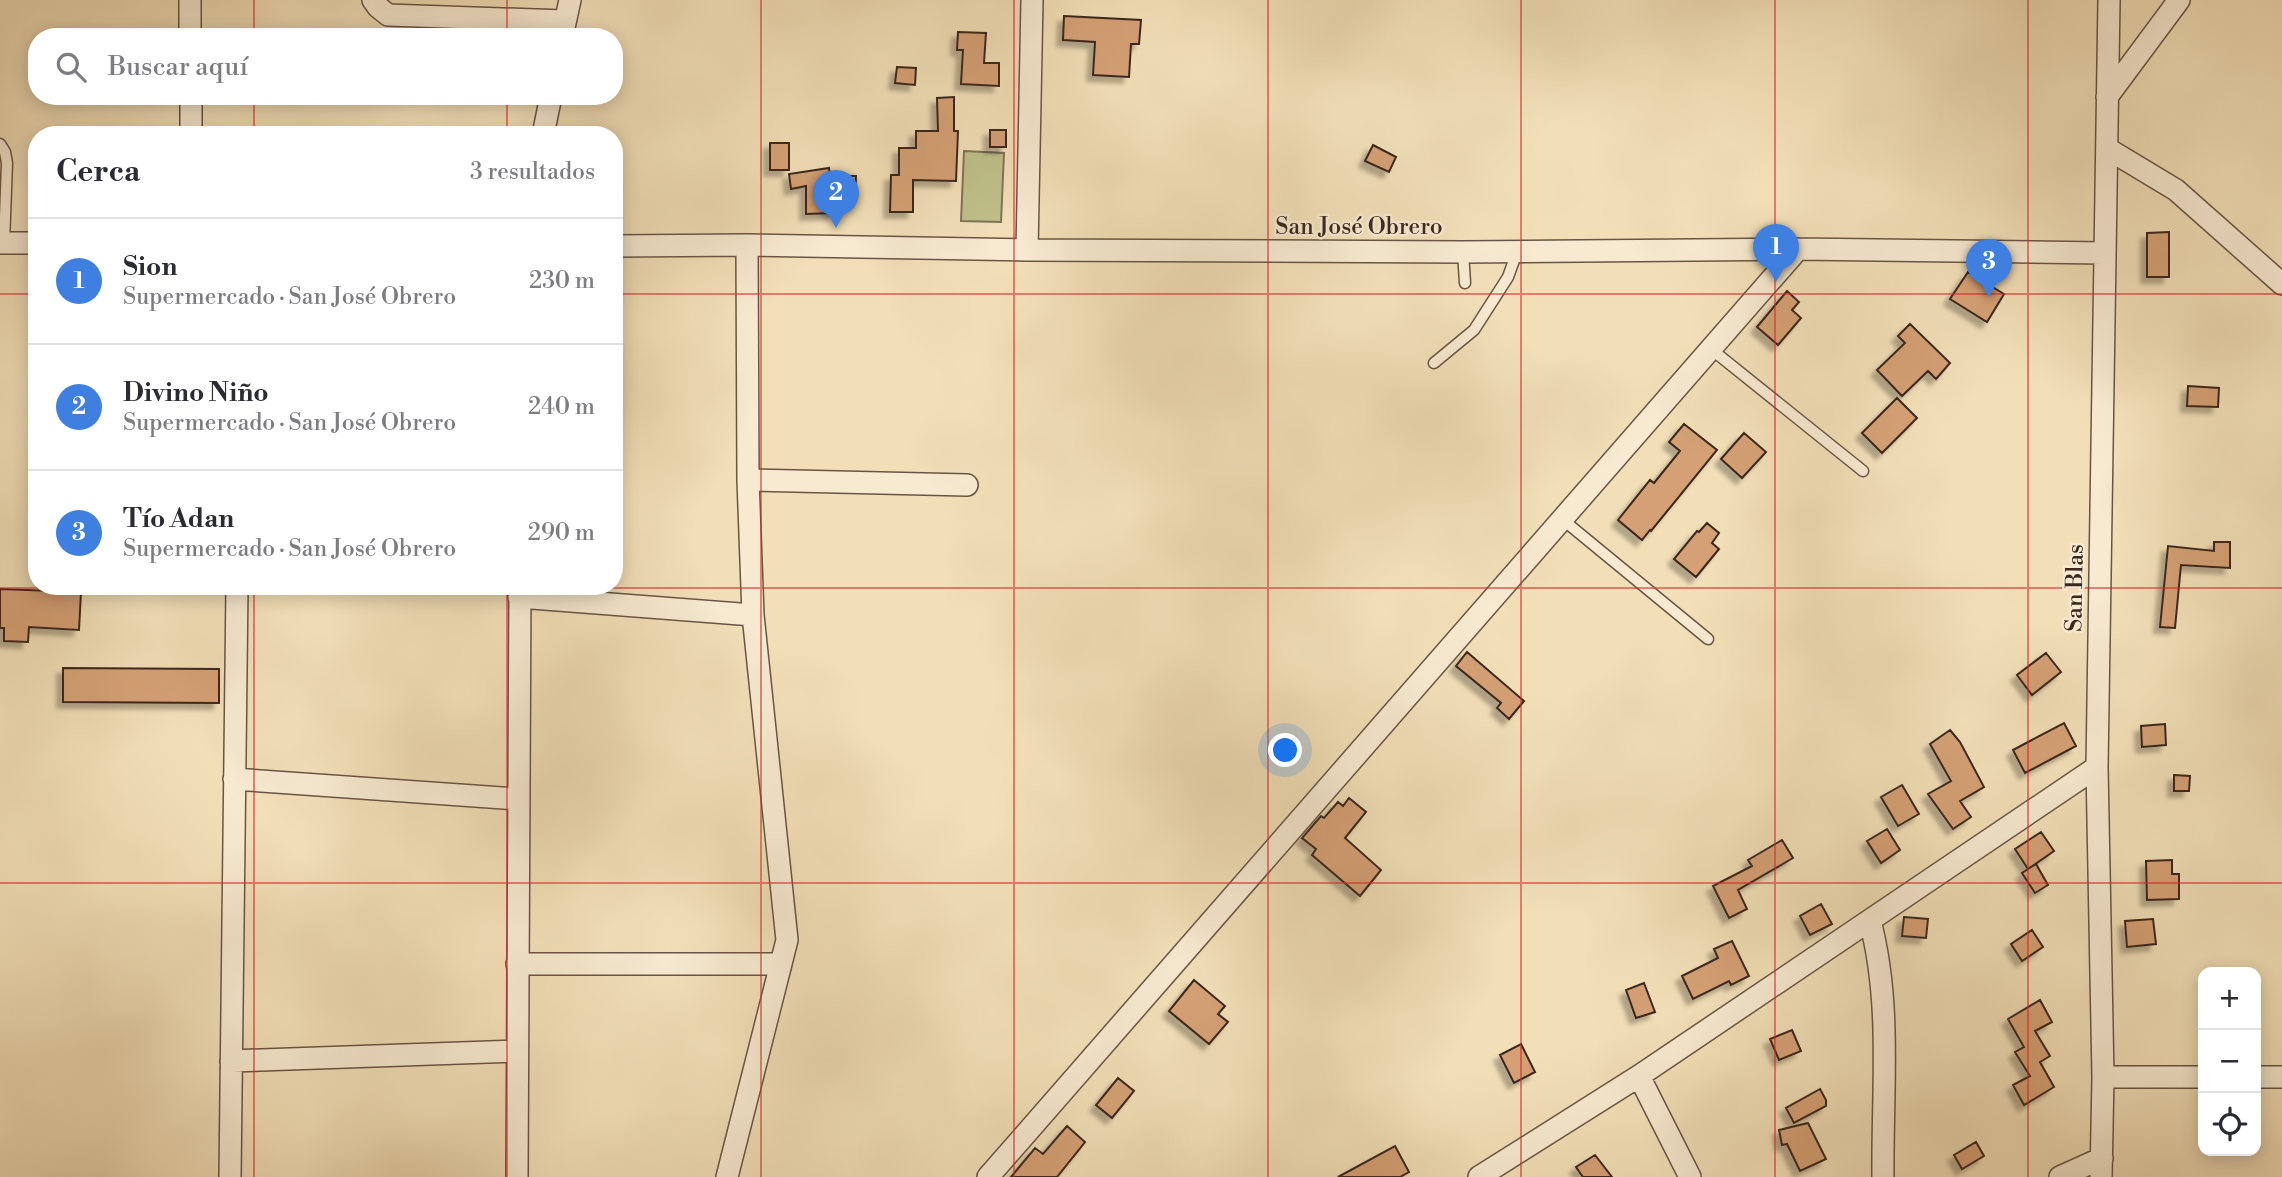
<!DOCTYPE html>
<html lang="es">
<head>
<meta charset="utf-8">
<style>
  body { margin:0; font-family:"Libre Bodoni",serif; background:#f2f2f3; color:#2b2b33 }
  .controls { position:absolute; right:21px; bottom:21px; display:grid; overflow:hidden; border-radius:14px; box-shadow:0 4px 18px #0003 }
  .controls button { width:63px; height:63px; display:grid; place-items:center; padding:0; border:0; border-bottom:2px solid #e1e1e2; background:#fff; color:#2b2b33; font:35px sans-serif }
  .you { position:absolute; left:1286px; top:751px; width:24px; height:24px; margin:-18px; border:5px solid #fff; border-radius:50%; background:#1a73e8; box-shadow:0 0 0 10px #1a73e833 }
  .badge { display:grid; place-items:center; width:46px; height:46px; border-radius:50%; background:#ea580c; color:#fff; font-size:23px; font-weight:700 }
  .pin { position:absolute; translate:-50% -58px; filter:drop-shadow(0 2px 4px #0008) }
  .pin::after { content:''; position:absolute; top:37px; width:24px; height:21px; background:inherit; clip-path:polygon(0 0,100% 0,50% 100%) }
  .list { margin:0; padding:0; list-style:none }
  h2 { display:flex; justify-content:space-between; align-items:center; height:91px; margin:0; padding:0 28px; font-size:30px }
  h2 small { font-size:23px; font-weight:400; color:#7c7c81 }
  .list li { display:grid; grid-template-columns:46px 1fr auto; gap:21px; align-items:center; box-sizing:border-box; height:126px; padding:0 28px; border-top:2px solid #e1e1e2 }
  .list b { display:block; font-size:26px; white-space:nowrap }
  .list p { margin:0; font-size:23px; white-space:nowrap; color:#7c7c81 }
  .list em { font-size:23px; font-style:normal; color:#7c7c81 }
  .icon { flex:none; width:38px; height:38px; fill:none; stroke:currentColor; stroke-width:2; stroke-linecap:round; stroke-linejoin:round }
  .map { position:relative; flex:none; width:2282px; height:1177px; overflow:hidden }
  .search { position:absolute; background:#fff; box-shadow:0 4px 18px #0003; left:28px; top:28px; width:595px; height:77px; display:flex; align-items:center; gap:18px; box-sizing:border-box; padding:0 24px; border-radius:28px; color:#7c7c81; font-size:26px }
  .panel { position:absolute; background:#fff; box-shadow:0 4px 18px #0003; left:28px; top:126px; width:595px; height:469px; border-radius:28px }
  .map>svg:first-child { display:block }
  .green { fill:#bfc08b; stroke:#7d7455; stroke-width:2 }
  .building { fill:#d5a074; stroke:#3b271f; stroke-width:2; filter:url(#shadow) }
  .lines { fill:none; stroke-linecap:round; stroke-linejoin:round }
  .service-casing { stroke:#695545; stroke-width:13 }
  .minor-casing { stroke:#695545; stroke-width:24 }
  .service { stroke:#f7ead1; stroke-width:10 }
  .minor { stroke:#f7ead1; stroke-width:21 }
  .grid { fill:none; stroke:#d62828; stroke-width:2; stroke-opacity:0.55 }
  .labels { text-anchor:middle; stroke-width:5; stroke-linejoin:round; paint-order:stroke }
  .street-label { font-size:23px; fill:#3b271f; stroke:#f7ead1 }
</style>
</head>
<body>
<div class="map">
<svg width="2282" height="1177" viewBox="0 0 2282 1177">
  <defs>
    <filter id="shadow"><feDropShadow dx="-6" dy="6" stdDeviation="2" flood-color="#0004"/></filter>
  </defs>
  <rect width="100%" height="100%" fill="#f2dfb8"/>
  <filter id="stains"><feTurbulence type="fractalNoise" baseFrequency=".00286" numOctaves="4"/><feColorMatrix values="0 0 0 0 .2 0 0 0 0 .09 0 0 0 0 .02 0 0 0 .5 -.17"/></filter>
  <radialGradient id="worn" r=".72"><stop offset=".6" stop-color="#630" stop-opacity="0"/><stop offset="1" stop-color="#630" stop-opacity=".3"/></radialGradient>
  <!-- green -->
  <path class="green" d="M964 151 1004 153 1001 222 961 221Z"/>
  <!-- building -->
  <path class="building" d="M1064 16 1141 20 1139 44H1131L1129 77 1093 75 1095 42 1063 40Z
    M958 32 986 33 984 63H999V86L961 84 963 50H957Z
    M897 67 916 68 915 85 895 83Z
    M954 97V131H958L956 181 913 180V212H890L891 175H899V148H916V131H938L937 98Z
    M990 130H1006V147H990Z
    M770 143H789V170H770Z
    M1373 145 1396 157 1389 172 1365 161Z
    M829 168 830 176H856L855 202H835V213L806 214V186L791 189 789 174Z
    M2169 232V277H2147V233Z
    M1968 272 2004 294 1987 322 1950 299Z
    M1787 291 1799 302 1792 310 1801 318 1778 345 1757 327Z
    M1910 324 1950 363 1936 379 1928 371 1902 396 1877 370 1905 343 1898 336Z
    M2188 386 2219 388 2218 407 2187 406Z
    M1897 398 1917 418 1882 453 1862 433Z
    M1684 424 1717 450 1651 531 1650 530 1642 540 1618 520 1650 480 1654 483 1680 451 1669 442Z
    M1744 433 1766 452 1742 478 1721 459Z
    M1707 523 1719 533 1712 543 1719 549 1696 577 1674 559 1697 531 1699 532Z
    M2214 542H2230V568L2181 565 2175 628 2160 627 2168 546 2214 551Z
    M0 589 81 592 79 630 29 627 28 642 4 641V628H0Z
    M1467 652 1524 701 1509 719 1497 708 1501 703 1456 666Z
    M2046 653 2061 672 2032 695 2017 675Z
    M63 668 219 669V703L63 702Z
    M2064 723 2076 746 2025 773 2013 750Z
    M2165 724 2166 745 2142 747 2141 726Z
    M1950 730 1960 742 1984 787 1960 801 1971 817 1953 829 1928 794 1951 781 1930 744Z
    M2174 775 2190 776 2189 791H2174Z
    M1902 785 1919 814 1898 826 1881 797Z
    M1349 798 1366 812 1345 838 1381 870 1360 896 1312 855 1316 849 1302 838 1321 816 1324 818 1338 802 1343 806Z
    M1887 829 1900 850 1881 863 1867 841Z
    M2041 832 2054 851 2028 869 2036 864 2048 885 2035 893 2022 873 2028 869 2015 849Z
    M1782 840 1793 858 1738 890 1747 909 1729 918 1713 886 1752 866 1748 860Z
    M2172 860V874H2179V899L2147 900 2146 861Z
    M1821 904 1832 924 1810 935 1800 916Z
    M1904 917 1928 919 1926 938 1902 936Z
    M2153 919 2156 944 2127 947 2125 921Z
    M2032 930 2043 947 2022 961 2011 944Z
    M1732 941 1749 976 1731 985 1729 981 1693 999 1682 976 1718 958 1714 949Z
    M1194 980 1225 1006 1218 1014 1228 1022 1209 1044 1169 1011Z
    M1644 983 1655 1012 1636 1018 1626 990Z
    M2040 1000 2052 1022 2035 1031 2050 1056 2040 1062 2054 1087 2024 1105 2013 1085 2030 1076 2015 1052 2024 1047 2008 1019Z
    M1792 1030 1801 1051 1779 1060 1770 1039Z
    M1521 1044 1535 1072 1514 1083 1500 1055Z
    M1118 1078 1134 1091 1112 1118 1096 1105Z
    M1820 1089 1826 1100V1106L1794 1123 1786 1108Z
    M1808 1123 1826 1159 1800 1171 1787 1144 1782 1145 1779 1130Z
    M1067 1126 1085 1142 1057 1177H1011L1035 1148 1043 1154Z
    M1976 1142 1984 1156 1962 1169 1954 1155Z
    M1395 1146 1409 1172 1400 1177H1338Z
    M1595 1155 1612 1177H1583L1576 1167Z"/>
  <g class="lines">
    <!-- service casing -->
    <g class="service-casing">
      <path id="service" d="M0 144 5 152 7 163 4 243
        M1463 252 1465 283
        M1711 349 1863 471
        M1434 363 1474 330 1508 277 1517 252
        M1562 519 1708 639"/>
    </g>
    <!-- minor casing -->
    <g class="minor-casing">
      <path id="minor" d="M190 0V37
        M373 0 378 7 388 15 565 21
        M562 37 570 0
        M191 96V135
        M2107 97 2179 0
        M543 135 551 96
        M2108 149 2176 190 2282 284
        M0 243H37
        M614 246 747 245 1027 250 1463 252 1798 249 2103 253
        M1027 250 1032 0
        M748 480 967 485
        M519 597 753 615
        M234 779 518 799
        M1870 921C1892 1004 1882 1092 1883 1177
        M517 964H781
        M231 1061 516 1051
        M1639 1076 1690 1177
        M2103 1077H2203
        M2256 1077H2282
        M230 1177 237 586
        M517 1177 520 586
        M727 1177 787 940 753 615 748 480 747 245
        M988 1177 1798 249
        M1479 1177 1639 1076 2097 767
        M2060 1177 2102 1158
        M2101 1177 2103 1077 2097 767 2109 0"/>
    </g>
    <!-- service -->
    <use href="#service" class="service"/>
    <!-- minor -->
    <use href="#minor" class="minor"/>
  </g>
  <!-- grid -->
  <path class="grid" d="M254 0V37M507 0V37M761 0V1177M1014 0V1177M1268 0V1177M1521 0V1177M1775 0V1177M2028 0V1177M254 96V135M507 96V135M0 294H37M614 294H2282M254 586V1177M507 586V1177M0 588H2282M0 883H2282"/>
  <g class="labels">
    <!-- street labels -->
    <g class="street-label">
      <text x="1359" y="234">San José Obrero</text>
      <text transform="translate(2074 588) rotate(-89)" y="8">San Blas</text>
    </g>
  </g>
  <rect width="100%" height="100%" filter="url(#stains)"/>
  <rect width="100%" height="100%" fill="url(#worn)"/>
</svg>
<div class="controls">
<button>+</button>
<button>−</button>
<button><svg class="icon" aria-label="locate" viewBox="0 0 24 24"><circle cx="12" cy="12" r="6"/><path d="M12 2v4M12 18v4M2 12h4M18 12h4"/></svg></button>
</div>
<div class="you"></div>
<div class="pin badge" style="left:1776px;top:282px;background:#3f7fe0">1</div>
<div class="pin badge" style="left:836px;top:228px;background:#3f7fe0">2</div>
<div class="pin badge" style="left:1989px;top:297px;background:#3f7fe0">3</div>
<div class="search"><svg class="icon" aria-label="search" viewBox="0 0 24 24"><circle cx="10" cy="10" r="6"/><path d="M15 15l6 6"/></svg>Buscar aquí</div>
<section class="panel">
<h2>Cerca<small>3 resultados</small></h2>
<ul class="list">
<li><span class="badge" style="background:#3f7fe0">1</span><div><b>Sion</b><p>Supermercado · San José Obrero</p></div><em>230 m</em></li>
<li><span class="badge" style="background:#3f7fe0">2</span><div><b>Divino Niño</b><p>Supermercado · San José Obrero</p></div><em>240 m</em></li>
<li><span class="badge" style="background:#3f7fe0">3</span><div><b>Tío Adan</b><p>Supermercado · San José Obrero</p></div><em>290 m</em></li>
</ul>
</section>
</div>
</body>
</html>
